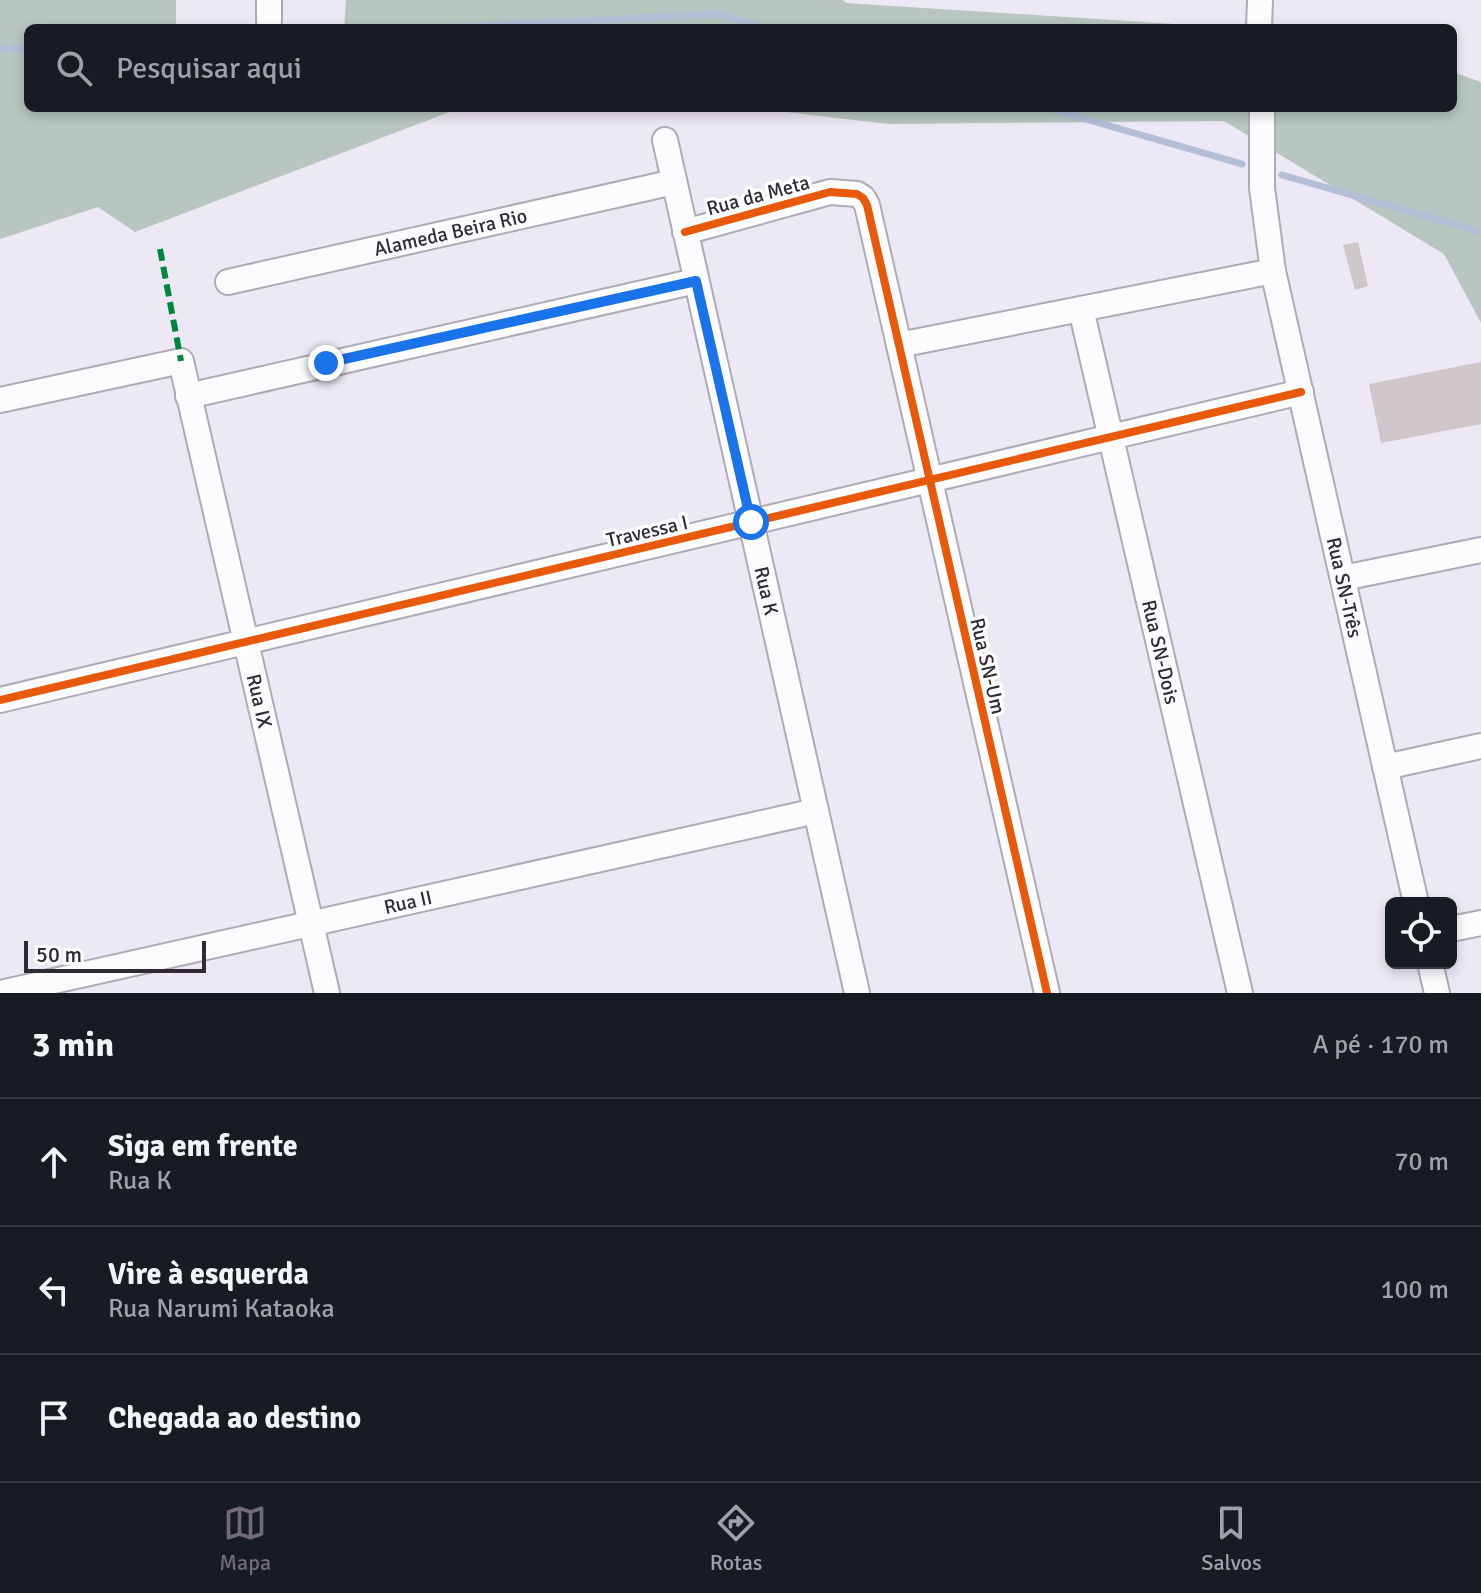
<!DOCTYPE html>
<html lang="pt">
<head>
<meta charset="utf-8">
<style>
  body { margin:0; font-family:Signika,sans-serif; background:#20242c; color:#f1f3f6 }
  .controls { position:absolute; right:24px; bottom:24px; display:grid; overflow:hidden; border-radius:12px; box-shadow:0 4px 12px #0003 }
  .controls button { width:72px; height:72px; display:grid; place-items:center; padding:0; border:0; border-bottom:2px solid #363941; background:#171b24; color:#f1f3f6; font:40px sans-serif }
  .scale { position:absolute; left:24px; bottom:20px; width:182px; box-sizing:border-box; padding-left:8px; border:4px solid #2f2a36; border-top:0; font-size:22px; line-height:28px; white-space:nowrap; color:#2f2a36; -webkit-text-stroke:6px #fff; paint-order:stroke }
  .stop { position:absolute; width:24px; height:24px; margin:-18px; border:6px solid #1a73e8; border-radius:50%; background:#fff }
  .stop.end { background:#1a73e8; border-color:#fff; box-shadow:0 2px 8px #0008 }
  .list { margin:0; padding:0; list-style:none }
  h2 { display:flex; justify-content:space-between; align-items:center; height:104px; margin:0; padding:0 32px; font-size:34px }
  h2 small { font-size:26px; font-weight:400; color:#9ea1a6 }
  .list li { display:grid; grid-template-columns:52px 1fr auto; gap:24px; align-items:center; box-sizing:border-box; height:128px; padding:0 32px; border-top:2px solid #363941 }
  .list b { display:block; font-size:30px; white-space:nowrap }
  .list p { margin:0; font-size:26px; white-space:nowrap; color:#9ea1a6 }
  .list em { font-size:26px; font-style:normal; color:#9ea1a6 }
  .icon { flex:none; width:44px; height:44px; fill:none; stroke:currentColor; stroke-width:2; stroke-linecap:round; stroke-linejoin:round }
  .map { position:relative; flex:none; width:1481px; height:993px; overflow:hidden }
  .search { position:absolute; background:#171b24; box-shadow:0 4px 12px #0003; left:24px; right:24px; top:24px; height:88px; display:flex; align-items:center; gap:20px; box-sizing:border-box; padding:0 28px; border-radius:12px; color:#9ea1a6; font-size:30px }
  .sheet { height:488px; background:#171b24 }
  nav { display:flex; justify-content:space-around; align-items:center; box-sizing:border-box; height:112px; border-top:2px solid #363941; background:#171b24; font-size:22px; color:#9ea1a6 }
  nav a { display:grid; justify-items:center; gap:4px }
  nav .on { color:#726c79 }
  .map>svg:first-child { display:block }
  .forest { fill:#b7c6c0 }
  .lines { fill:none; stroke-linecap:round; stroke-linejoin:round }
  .stream { stroke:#b3bed7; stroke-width:7 }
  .building { fill:#cfc6ca }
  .street-casing { stroke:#afaab6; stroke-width:28 }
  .street { stroke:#fcfcfe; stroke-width:24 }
  .quiet { stroke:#00873e; stroke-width:6; stroke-dasharray:12 6; stroke-linecap:butt }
  .cycleway-casing { stroke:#fff; stroke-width:13 }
  .cycleway { stroke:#e8590c; stroke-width:8 }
  .route { stroke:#1a73e8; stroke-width:10 }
  .labels { text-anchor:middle; stroke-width:7; stroke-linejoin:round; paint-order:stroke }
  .street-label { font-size:20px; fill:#2f2a36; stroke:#fff }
</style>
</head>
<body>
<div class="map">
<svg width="1481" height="993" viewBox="0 0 1481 993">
  <rect width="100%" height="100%" fill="#ede8f5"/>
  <!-- forest -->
  <path class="forest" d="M0 0H176V28H28V108H460L135 232 98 207 0 239Z
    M346 0H843L846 3 1237 28H344Z
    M1453 72 1481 82V323L1444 254 1224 121 888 124 751 108H1453Z"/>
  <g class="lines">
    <!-- stream -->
    <path class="stream" d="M434 28 718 14 767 28
      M0 49 28 48
      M1047 108 1242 164
      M1282 175 1481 232"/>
  </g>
  <!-- building -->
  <path class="building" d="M1358 242 1368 286 1355 290 1343 245Z
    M1481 362V424L1381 443 1369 384Z"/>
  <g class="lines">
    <!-- street casing -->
    <g class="street-casing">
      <g id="street">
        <path d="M269 21V0"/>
        <path d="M1259 28 1260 0"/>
        <path id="s1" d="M1262 108V188L1273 271 1416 903"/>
        <path id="s2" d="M665 140 857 993"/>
        <path d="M685 232 830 192 857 194 863 198 867 205 1047 993"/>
        <path id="s3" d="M228 282 674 182"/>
        <path id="s4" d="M1081 309 1240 993"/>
        <path d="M899 345 1273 271"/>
        <path d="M188 396 696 281"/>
        <path id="s5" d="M0 400 181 361 327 993"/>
        <path d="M1343 578 1481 550"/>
        <path d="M0 700 1301 392"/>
        <path d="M1385 767 1481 746"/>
        <path d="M1451 929 1481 923"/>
        <path d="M1430 963 1437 993"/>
        <path id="s6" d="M0 993 816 811"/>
      </g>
    </g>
    <!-- street -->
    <use href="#street" class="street"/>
    <!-- quiet -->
    <path class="quiet" d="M160 249 181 361"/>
    <!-- cycleway casing -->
    <g class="cycleway-casing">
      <path id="cycleway" d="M685 232 830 192 857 194 863 198 867 205 1047 993
        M0 700 1301 392"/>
    </g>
    <!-- cycleway -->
    <use href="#cycleway" class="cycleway"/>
  </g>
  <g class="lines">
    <!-- route -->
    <path class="route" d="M326 363 696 281 751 522"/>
  </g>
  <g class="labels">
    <!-- street labels -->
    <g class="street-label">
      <text transform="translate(758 195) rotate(-15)" y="7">Rua da Meta</text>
      <text dy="7" stroke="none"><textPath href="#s3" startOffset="228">Alameda Beira Rio</textPath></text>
      <text transform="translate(647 531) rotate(-13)" y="7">Travessa I</text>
      <text dy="7" stroke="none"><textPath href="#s1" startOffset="488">Rua SN-Três</textPath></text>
      <text dy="7" stroke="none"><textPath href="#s2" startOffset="462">Rua K</textPath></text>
      <text dy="7" stroke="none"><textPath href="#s4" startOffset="352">Rua SN-Dois</textPath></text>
      <text transform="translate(988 666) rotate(77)" y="7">Rua SN-Um</text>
      <text dy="7" stroke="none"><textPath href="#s5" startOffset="534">Rua IX</textPath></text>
      <text dy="7" stroke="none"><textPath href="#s6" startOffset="418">Rua II</textPath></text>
    </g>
  </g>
</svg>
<div class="controls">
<button><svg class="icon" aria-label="locate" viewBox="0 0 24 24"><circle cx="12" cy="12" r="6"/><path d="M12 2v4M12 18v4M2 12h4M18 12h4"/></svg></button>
</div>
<div class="scale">50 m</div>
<div class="stop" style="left:751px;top:522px"></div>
<div class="stop end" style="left:326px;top:363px"></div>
<div class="search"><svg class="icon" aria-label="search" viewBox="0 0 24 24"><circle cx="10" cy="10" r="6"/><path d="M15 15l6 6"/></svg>Pesquisar aqui</div>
</div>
<section class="sheet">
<h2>3 min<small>A pé · 170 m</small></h2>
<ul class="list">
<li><svg class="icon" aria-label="ahead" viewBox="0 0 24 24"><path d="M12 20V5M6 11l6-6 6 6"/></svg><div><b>Siga em frente</b><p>Rua K</p></div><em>70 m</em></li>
<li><svg class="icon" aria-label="left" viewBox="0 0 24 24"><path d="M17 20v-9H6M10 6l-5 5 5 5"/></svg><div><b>Vire à esquerda</b><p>Rua Narumi Kataoka</p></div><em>100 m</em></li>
<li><svg class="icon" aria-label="arrive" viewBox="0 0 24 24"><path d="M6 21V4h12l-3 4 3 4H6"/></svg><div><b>Chegada ao destino</b></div></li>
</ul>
</section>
<nav>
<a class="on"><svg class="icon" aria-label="map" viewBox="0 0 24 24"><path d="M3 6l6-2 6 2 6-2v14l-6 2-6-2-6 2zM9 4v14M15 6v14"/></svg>Mapa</a>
<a><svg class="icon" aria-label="directions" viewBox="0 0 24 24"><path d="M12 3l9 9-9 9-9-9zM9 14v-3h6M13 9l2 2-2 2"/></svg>Rotas</a>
<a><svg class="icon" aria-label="saved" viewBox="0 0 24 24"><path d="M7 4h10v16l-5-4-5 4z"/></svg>Salvos</a>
</nav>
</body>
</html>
